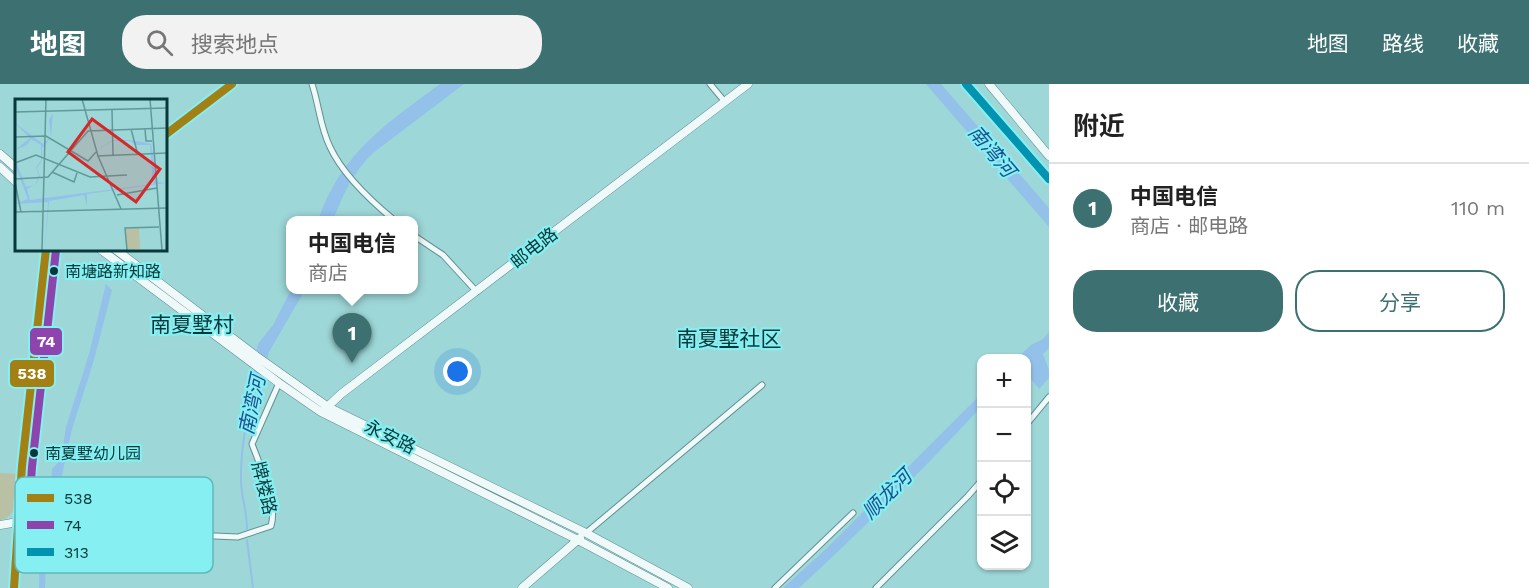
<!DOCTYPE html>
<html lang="zh">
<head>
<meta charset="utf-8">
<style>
  body { margin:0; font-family:"Work Sans","Noto Sans SC",sans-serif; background:#f2f2f2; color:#222 }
  .controls { position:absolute; right:18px; bottom:18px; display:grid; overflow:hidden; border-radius:12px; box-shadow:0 2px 4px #0004 }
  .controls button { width:54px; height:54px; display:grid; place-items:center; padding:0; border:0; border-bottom:2px solid #e0e0e0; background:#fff; color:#222; font:30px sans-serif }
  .you { position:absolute; left:458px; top:288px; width:21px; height:21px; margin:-15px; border:4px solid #fff; border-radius:50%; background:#1a73e8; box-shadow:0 0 0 9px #1a73e833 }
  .badge { display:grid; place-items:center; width:39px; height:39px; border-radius:50%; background:#3c7071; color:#fff; font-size:20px; font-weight:700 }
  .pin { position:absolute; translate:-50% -50px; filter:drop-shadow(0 2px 3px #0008) }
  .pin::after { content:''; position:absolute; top:32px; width:21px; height:18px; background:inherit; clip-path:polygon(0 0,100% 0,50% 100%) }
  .popup { position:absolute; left:286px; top:132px; width:132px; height:78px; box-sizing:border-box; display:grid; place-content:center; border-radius:12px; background:#fff; filter:drop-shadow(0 2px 4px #0005); font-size:20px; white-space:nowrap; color:#767676 }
  .popup b { font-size:22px; color:#222 }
  .popup::after { content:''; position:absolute; left:50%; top:100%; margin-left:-12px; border:12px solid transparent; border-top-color:#fff }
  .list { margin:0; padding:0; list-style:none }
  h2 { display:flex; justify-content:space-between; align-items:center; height:78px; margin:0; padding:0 24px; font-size:26px }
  h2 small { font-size:20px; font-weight:400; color:#767676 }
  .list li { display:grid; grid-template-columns:39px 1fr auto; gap:18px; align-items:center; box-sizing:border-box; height:90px; padding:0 24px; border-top:2px solid #e0e0e0 }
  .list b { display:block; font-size:22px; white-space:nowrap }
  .list p { margin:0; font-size:20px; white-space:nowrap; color:#767676 }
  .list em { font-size:20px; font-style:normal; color:#767676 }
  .actions { display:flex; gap:12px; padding:18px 24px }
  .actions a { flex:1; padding:14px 0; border:2px solid #3c7071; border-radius:24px; text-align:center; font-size:21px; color:#3c7071 }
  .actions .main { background:#3c7071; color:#fff }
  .icon { flex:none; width:33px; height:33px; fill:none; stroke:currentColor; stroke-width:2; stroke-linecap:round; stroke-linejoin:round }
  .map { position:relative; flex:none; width:1049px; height:504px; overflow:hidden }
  header { display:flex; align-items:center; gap:36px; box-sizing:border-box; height:84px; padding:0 30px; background:#3c7071; color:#fff }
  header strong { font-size:28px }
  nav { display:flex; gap:33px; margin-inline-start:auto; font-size:21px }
  .search { width:420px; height:54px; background:#f2f2f2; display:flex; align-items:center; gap:15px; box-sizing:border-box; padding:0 21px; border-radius:24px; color:#767676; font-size:22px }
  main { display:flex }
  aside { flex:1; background:#fff }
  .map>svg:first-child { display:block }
  .green { fill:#bac0a3 }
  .water { fill:#93c1ea }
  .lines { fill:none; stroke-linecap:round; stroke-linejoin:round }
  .stream { stroke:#93c1ea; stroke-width:2 }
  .street-casing { stroke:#648f90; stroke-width:7 }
  .secondary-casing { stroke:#648f90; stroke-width:9 }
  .street { stroke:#f0f9f9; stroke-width:5 }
  .secondary { stroke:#f0f9f9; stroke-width:8 }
  .bus-1-casing { stroke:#85eff1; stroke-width:12 }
  .bus-2-casing { stroke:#85eff1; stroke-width:12 }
  .bus-3-casing { stroke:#85eff1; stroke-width:12 }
  .bus-1 { stroke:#a38014; stroke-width:8 }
  .bus-2 { stroke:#8e44ad; stroke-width:8 }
  .bus-3 { stroke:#0293b0; stroke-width:8 }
  .bus-dot { fill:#08393a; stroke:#85eff1; stroke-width:2 }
  .labels { text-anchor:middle; stroke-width:4.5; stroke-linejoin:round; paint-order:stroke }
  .bus-label { font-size:16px; fill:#08393a; stroke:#85eff1; text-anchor:start }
  .street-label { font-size:18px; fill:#08393a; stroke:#85eff1 }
  .water-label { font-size:20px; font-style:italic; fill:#1b4f93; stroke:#85eff1 }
  .quarter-label { font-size:21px; fill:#08393a; stroke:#85eff1 }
  .inset-road { fill:none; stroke:#629899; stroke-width:1.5 }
  .view { fill:#d62828; fill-opacity:0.15; stroke:#d62828; stroke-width:3 }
  .inset-edge { fill:none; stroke:#08393a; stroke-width:3 }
  .key { fill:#85eff1; stroke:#60b8ba; stroke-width:1.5 }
  .key-label { font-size:16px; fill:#08393a }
  .line-badge { stroke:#85eff1; stroke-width:2 }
  .badge-label { font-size:16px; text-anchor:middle; font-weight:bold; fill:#fff }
</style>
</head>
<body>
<header>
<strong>地图</strong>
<div class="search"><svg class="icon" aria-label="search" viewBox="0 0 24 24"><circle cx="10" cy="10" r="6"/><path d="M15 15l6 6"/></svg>搜索地点</div>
<nav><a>地图</a><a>路线</a><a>收藏</a></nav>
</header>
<main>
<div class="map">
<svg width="1049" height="504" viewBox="0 0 1049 504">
  <rect width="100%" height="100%" fill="#9ed7d8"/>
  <!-- green -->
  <path class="green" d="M0 389 17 390C16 407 21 432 0 436Z"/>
  <!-- water -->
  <path class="water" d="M440 0H464L373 69C353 88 343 111 333 136H318C342 68 385 41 440 0Z
    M926 0H941L1049 124V143Z
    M106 200 112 206 94 276 72 345 54 428 47 450 45 504H39L40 451 46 439 50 421 52 385 61 375 66 343 89 270Z
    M291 206H305L269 268 260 298 251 290 258 260 273 241Z
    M1049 248V264L1043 270 1049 286V294L1039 305 1027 290 1026 274H1017L1031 261 1043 255Z
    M981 310V323C923 386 862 446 799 504H783L826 465Z"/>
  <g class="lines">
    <!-- stream -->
    <path class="stream" d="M247 445C247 429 242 414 241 399 240 363 248 327 257 292
      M247 456 253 504"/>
    <!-- street casing -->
    <g class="street-casing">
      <path id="street" d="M312 0C319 21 320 43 330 63 343 91 371 117 394 136
        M710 0 725 18
        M413 151 443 171 477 208
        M1026 341 1049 313
        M18 438 53 445 238 453 271 442C278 420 260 382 252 360L279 299
        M586 449 762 301
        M775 504 853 429
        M876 504 968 412 982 396"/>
    </g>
    <!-- secondary casing -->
    <g class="secondary-casing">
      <path id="secondary" d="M966 0 1049 95
        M989 0 1049 72
        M165 51 232 0
        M0 70 16 84
        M0 83 16 98
        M100 165 279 299 321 328 578 456 668 504
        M115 165 256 272 328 323 586 449 688 504
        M325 325 341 310 748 0
        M0 441 18 438
        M14 504 22 382 46 165
        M522 504 580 454"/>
    </g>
    <!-- street -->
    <use href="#street" class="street"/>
    <!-- secondary -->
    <use href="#secondary" class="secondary"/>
    <!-- bus-1 casing -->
    <g class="bus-1-casing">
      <path id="bus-1" d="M165 51 232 0
        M14 504 22 382 46 165"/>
    </g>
    <!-- bus-2 casing -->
    <g class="bus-2-casing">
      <path id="bus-2" d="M28 439 32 383 56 166"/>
    </g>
    <!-- bus-3 casing -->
    <g class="bus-3-casing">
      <path id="bus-3" d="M966 0 1049 95"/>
    </g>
    <!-- bus-1 -->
    <use href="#bus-1" class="bus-1"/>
    <!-- bus-2 -->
    <use href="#bus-2" class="bus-2"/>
    <!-- bus-3 -->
    <use href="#bus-3" class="bus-3"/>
  </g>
  <!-- markers -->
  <g class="bus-dot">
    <circle cx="54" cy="187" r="5"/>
    <circle cx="34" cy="369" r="5"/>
  </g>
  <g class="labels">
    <!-- bus labels -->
    <g class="bus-label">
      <text x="65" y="193">南塘路新知路</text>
      <text x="45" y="375">南夏墅幼儿园</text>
    </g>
    <!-- street labels -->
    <g class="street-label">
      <text transform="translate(534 164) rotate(-38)" y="6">邮电路</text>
      <text transform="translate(390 353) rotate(26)" y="6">永安路</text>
      <text transform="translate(264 404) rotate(76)" y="6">牌楼路</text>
    </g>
    <!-- water labels -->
    <g class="water-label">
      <text transform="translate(992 67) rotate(50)" y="7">南湾河</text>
      <text transform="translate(252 321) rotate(-78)" y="7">南湾河</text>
      <text transform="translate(887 410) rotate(-45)" y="7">顺龙河</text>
    </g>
    <!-- quarter labels -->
    <g class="quarter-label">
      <text x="192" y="248">南夏墅村</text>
      <text x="729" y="262">南夏墅社区</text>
    </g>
  </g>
  <!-- overview -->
  <g transform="translate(15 15)">
    <rect width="152" height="152" fill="#9ed7d8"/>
    <path d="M124 129 125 150H112L111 130Z" fill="#bac0a3"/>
    <path d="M38 14 36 38 29 48H27V61L22 69 25 77 21 85 12 90 15 101 138 85 135 46H121L115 42H98L80 52 98 41H116L136 45 143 83 151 84 72 95V108L69 96 34 102 30 151 33 103 0 105 13 100 1 69 0 60 11 88 20 86 24 76 21 69 26 61V46L16 40 12 46 0 51 15 39 0 24 28 45 36 38 34 21Z" fill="#93c1ea"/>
    <path class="inset-road" d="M67 0 83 57 106 110M135 0 147 151M97 11 98 56M0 13 152 9M116 30 123 56M130 30 131 42H137M0 38 31 37 73 62 81 53M82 57 152 54M0 64 21 56 75 78 112 76M37 73 59 83 62 74M0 80 33 78 73 32 152 29M0 83 6 113M102 96 142 89M0 113 152 109M27 151 31 0M112 151 110 129 144 128"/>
    <path class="view" d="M77 20 145 70 121 103 53 53Z"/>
    <rect width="152" height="152" class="inset-edge"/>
  </g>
  <!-- legend -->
  <rect x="15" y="393" width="198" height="96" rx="9" class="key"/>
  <rect x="27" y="410" width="27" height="8" fill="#a38014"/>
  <rect x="27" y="437" width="27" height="8" fill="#8e44ad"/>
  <rect x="27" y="464" width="27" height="8" fill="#0293b0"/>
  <g class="key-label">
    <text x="64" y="420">538</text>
    <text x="64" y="447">74</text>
    <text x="64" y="474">313</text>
  </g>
  <g class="line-badge">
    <rect x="29" y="243" width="34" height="29" rx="6" fill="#8e44ad"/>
    <rect x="9" y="275" width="46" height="29" rx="6" fill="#a38014"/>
  </g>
  <g class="badge-label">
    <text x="46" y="263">74</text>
    <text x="32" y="295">538</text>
  </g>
</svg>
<div class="controls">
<button>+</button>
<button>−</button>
<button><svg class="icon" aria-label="locate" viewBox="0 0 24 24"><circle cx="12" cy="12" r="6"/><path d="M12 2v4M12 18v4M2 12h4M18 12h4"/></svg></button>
<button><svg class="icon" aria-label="layers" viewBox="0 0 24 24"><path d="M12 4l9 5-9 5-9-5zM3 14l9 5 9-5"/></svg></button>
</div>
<div class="you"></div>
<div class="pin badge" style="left:352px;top:279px">1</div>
<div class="popup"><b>中国电信</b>商店</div>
</div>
<aside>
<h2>附近<small></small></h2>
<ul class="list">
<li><span class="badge">1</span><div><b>中国电信</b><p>商店 · 邮电路</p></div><em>110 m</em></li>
</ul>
<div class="actions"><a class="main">收藏</a><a>分享</a></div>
</aside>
</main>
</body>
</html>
